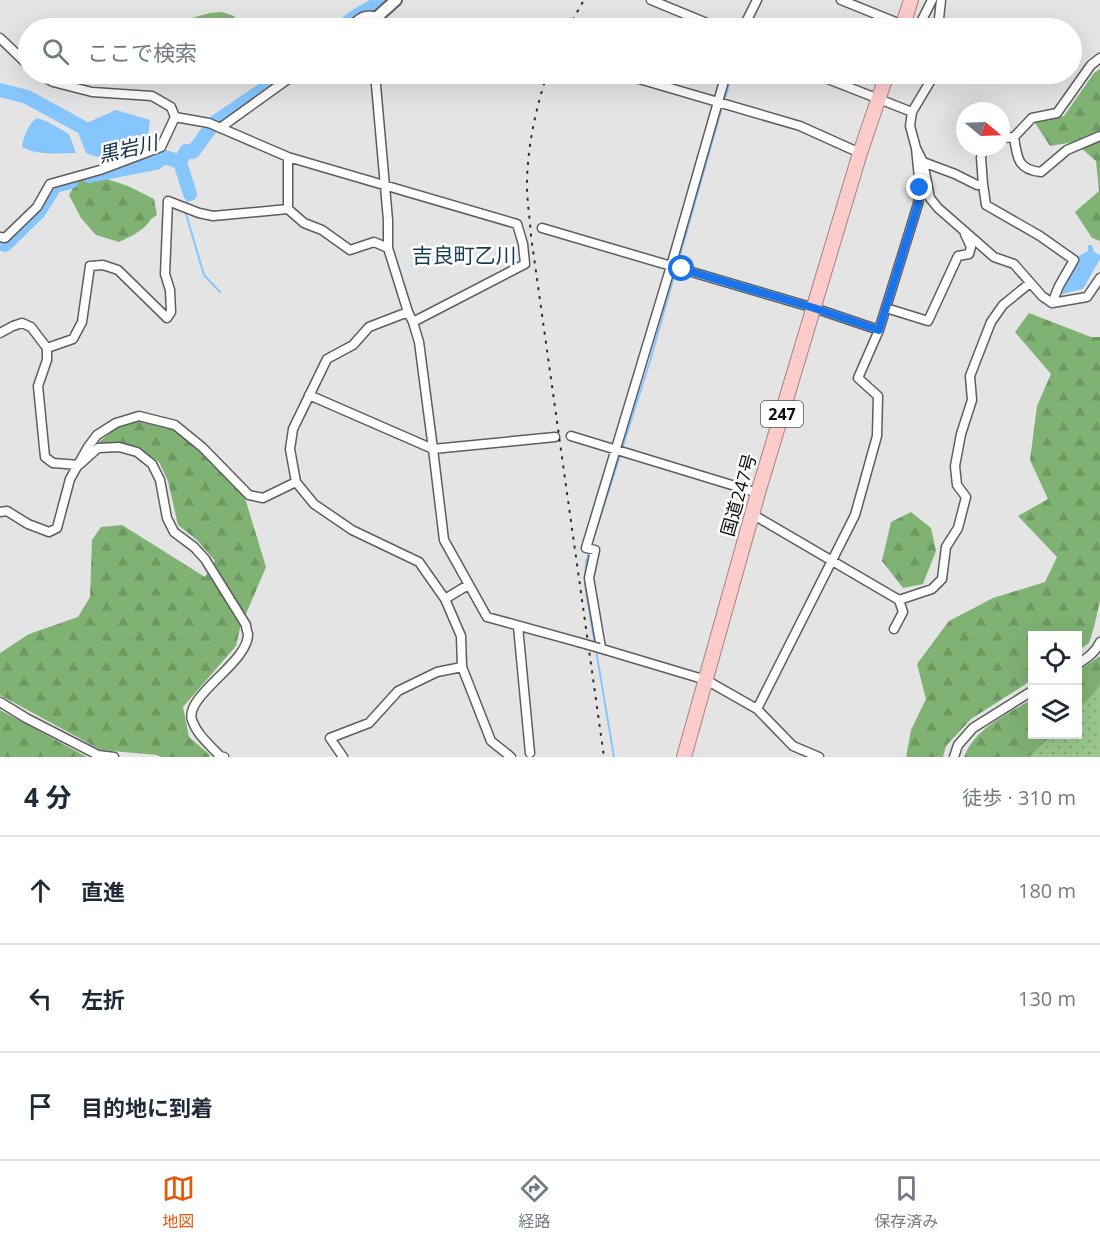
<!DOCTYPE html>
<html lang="ja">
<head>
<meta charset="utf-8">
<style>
  body { margin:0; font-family:"Open Sans","Noto Sans JP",sans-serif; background:#f6f6f7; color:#1f2937 }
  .controls { position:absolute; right:18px; bottom:18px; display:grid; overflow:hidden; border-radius:0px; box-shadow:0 6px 24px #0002 }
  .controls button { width:54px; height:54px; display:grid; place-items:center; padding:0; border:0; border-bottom:2px solid #e0e1e3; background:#fff; color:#1f2937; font:30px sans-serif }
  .compass { position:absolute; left:956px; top:102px; width:54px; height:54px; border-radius:50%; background:#fff; box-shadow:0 6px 24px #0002; rotate:109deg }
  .stop { position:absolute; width:18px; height:18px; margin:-14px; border:4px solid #1a73e8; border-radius:50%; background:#fff }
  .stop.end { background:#1a73e8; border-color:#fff; box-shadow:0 2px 6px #0008 }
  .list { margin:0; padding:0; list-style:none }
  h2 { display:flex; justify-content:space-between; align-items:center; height:78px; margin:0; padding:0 24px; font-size:26px }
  h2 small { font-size:20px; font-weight:400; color:#747a83 }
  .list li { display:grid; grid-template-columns:39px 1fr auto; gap:18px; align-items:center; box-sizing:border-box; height:108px; padding:0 24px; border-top:2px solid #e0e1e3 }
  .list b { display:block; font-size:22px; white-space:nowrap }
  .list em { font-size:20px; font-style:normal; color:#747a83 }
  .icon { flex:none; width:33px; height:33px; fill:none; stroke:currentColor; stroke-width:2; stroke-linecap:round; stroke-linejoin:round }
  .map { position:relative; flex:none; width:1100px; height:757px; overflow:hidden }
  .search { position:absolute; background:#fff; box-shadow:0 6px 24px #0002; left:18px; right:18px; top:18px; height:66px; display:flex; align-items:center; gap:15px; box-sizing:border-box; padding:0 21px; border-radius:33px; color:#747a83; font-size:22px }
  .sheet { height:402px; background:#fff }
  nav { display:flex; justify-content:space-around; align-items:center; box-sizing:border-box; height:84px; border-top:2px solid #e0e1e3; background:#fff; font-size:16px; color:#747a83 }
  nav a { display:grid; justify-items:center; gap:3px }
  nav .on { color:#ea580c }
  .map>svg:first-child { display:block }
  .grass { fill:url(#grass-dots) }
  .forest { fill:url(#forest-firs) }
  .water { fill:#86c6fd }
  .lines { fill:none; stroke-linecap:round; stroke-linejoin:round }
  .stream { stroke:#86c6fd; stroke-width:2 }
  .river { stroke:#86c6fd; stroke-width:14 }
  .minor-casing { stroke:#5e5e5f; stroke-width:11 }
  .tertiary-casing { stroke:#5e5e5f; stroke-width:14 }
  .trunk-casing { stroke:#a78180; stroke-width:16 }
  .minor { stroke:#fff; stroke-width:8 }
  .tertiary { stroke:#fff; stroke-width:10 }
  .trunk { stroke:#fccccb; stroke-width:14 }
  .rail { stroke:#2e2e2f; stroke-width:2; stroke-dasharray:3 6; stroke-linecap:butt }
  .minor-bridge-casing { stroke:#5e5e5f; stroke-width:11; stroke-linecap:butt }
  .minor-bridge { stroke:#fff; stroke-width:8 }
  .route { stroke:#1a73e8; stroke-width:8 }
  .labels { text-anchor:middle; stroke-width:5; stroke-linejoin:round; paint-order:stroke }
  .shield { fill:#fff; stroke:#555656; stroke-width:1.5 }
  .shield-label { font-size:16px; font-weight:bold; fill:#0c0d0d }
  .street-label { font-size:18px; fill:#0c0d0d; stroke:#fff }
  .water-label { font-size:20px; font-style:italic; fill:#122e44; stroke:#fff }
  .quarter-label { font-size:21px; fill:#133c53; stroke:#fff }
</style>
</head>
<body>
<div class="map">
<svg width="1100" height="757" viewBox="0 0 1100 757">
  <defs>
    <pattern id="grass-dots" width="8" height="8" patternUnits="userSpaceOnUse" patternTransform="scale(1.5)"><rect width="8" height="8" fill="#9ac88e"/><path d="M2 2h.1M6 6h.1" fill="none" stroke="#84ab79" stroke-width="1.8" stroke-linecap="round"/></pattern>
    <pattern id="forest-firs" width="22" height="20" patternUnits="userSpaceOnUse" patternTransform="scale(1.5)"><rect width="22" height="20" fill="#80b274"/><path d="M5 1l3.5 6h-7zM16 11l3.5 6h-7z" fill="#6d9863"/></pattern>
  </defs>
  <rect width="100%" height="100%" fill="#e4e4e5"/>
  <!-- grass -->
  <path class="grass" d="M1100 672V757H1020L1042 735 1078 734V698Z"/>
  <!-- forest -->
  <path class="forest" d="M222 12 234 16 240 28H142L177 22 210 13Z
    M1100 69V241L1092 238 1075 212 1099 191 1096 161 1074 142 1050 146 1035 123 1064 116 1094 73Z
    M166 74H218L214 78 193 82Z
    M98 176 128 186 154 199 157 215 151 219C145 230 130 237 119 242L96 235 81 218 69 195 77 181Z
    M1029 313 1091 337H1100V601L1094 627 1089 643 1078 651V636H1032V680L971 719 946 746 943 757H906L911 730 926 699 917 664 949 621 993 598 1045 582 1057 557 1018 516 1048 499 1030 460 1037 406 1051 374 1015 332Z
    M139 420 173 429 199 449 245 498 266 567 240 628 236 646 183 707 189 737 210 755 209 757H161L157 755 101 750 0 695V653L29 634 78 617 90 597 92 540 101 527 122 525 205 577 215 561 197 540 178 525 168 481 159 462 140 449 119 443H98L116 428Z
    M911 512 931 528 936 551 923 584 903 588 882 561 891 522Z
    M1100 656V685L1094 693 1078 710V671Z
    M1032 699V734L1052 735 1029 757H964C975 728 1008 714 1032 699Z
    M0 710 87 757H0Z"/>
  <!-- water -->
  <path class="water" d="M116 110 150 120 147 145C123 154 111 164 86 153L79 135 84 124Z
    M37 118 46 121 69 134 76 153C57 153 39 156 22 147 23 137 29 123 37 118Z
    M1088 245H1092L1094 252 1100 255V259L1083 289 1058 295 1078 262 1077 257 1088 251Z"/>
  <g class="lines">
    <!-- stream -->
    <path class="stream" d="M746 14 752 0
      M724 102 732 74
      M186 205 190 194
      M186 214 204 275 220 292
      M595 645 585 585 586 562 650 361 722 107
      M596 650 614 757"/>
    <!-- river -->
    <path class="river" d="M340 28 359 14 384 0
      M0 90 27 97 82 127
      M180 162 190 194
      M89 176 156 163 165 157 180 162 186 151 193 152 215 122 286 74
      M5 245 39 212 55 186 71 182"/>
    <!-- minor casing -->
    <g class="minor-casing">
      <path id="minor" d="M651 0 719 28
        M841 0 903 25
        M349 28C358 20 363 12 377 17
        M371 28 370 25 450 28
        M743 28 757 0
        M918 28 932 0
        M938 28 941 0
        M0 38 28 65
        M38 74 53 82 92 92 152 96 171 107 175 117 209 123 288 157 517 224 523 244 525 264 413 322
        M375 74 388 220V248L408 312 413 322 419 342 433 449 444 540 487 617 578 642
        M622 74 800 126 860 153
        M815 74 912 112 910 126 916 148 923 162 930 198 938 208 994 257 1014 264 1042 296 1052 303 1087 297 1100 278
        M912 112 931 80 933 74
        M220 128 295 74
        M1014 137C1017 158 1018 170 1041 172L1067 150 1100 136
        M1001 138 1014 137 1032 118 1057 113 1091 65 1100 58
        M923 162 955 174 977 185 983 184 981 158 983 147
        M983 184 986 205 1040 236 1074 260 1059 286 1052 303
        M288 209 304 223 322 230 350 250 374 242 388 248
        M542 228 814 308 879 330
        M0 237 5 238 37 207 50 184 100 170 161 147 175 117
        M886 308 928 321 958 256 969 254 971 247 965 234
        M408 312 369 327 353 345 327 359 293 429 290 449 296 482 314 504 352 530 419 562 445 599 461 636 462 667 491 741 511 757
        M0 333 13 326 22 323 31 327 47 348V360L38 386 45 457 53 463 79 465 98 448 119 447 137 452 152 464 160 480 167 518 174 532 194 547 205 559 246 625C246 628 247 631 248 634 249 662 184 696 192 720 197 735 210 745 220 756L224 757
        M47 348 73 339 82 322 90 266 103 265 118 270 167 318 171 312 170 290 165 274 168 201 199 213 213 216 288 209V157
        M309 395 433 449 555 437
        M571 436 758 493
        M0 512 7 511 28 524 49 532 57 528 70 479 88 447 97 435 116 423 139 416 175 425 202 447 249 495 263 498 296 482
        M752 514 899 600 903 612 894 629
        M445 599 468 585
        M899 600 932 589 942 579 946 547 958 528 966 497 957 485 955 466 961 434 972 400 970 376 991 322 1003 305 1030 283
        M518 626 530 753
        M599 648 706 680 757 709 793 746 819 757
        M601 648 589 578 595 550 586 548 671 266 726 74
        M1078 664C1087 658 1096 652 1100 642
        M0 702 26 718 98 755 114 757
        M757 709 855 515 877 436 878 396 858 378 879 330 918 204 920 188 916 148
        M343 757 330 738 369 723 398 691 437 672 462 667
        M954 757 958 745 973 728 1032 691"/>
    </g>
    <!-- tertiary casing -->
    <g class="tertiary-casing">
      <path id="tertiary" d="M370 25 377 17 396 0"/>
    </g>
    <!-- trunk casing -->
    <g class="trunk-casing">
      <path id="trunk" d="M902 28 911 0
        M684 757 758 493 860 153 887 74"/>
    </g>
    <!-- minor -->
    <use href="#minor" class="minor"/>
    <!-- tertiary -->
    <use href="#tertiary" class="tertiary"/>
    <!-- trunk -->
    <use href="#trunk" class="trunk"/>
    <!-- rail -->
    <path class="rail" d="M568 28 584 0
      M547 74C536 109 527 147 527 185 527 202 530 219 531 236L604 757"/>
    <!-- minor-bridge casing -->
    <g class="minor-bridge-casing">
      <path id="minor-bridge" d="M578 642 599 648"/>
    </g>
    <!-- minor-bridge -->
    <use href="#minor-bridge" class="minor-bridge"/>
  </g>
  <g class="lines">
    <!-- route -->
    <path class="route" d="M682 269 814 308 879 330 918 204 920 188"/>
  </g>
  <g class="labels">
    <!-- shield labels -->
    <rect class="shield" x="761" y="401" width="42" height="26" rx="4.5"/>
    <g class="shield-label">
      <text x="782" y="420">247</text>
    </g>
    <!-- street labels -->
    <g class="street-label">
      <text transform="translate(739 495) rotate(-74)" y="6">国道247号</text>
    </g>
    <!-- water labels -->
    <g class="water-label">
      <text transform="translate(128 149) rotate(-13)" y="7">黒岩川</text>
    </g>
    <!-- quarter labels -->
    <g class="quarter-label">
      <text x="464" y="263">吉良町乙川</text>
    </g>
  </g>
</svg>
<div class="controls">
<button><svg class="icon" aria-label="locate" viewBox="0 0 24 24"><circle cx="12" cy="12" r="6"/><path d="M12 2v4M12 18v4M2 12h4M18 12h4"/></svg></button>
<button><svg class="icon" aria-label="layers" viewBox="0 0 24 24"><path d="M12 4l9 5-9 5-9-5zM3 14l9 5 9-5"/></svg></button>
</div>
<svg class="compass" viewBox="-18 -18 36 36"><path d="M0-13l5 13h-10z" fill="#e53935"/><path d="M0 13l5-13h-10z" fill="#747a83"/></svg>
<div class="stop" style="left:682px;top:269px"></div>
<div class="stop end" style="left:920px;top:188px"></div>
<div class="search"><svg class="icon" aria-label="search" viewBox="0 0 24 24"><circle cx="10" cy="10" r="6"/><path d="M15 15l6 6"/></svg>ここで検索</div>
</div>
<section class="sheet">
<h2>4 分<small>徒歩 · 310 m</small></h2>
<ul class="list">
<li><svg class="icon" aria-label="ahead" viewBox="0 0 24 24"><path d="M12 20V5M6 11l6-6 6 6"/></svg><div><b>直進</b></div><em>180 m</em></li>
<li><svg class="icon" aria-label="left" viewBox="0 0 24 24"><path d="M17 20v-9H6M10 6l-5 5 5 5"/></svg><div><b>左折</b></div><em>130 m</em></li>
<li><svg class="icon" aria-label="arrive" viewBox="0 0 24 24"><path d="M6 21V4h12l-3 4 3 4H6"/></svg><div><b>目的地に到着</b></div></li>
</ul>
</section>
<nav>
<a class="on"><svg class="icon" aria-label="map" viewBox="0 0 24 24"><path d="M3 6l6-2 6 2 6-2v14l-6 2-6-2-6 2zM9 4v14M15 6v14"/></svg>地図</a>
<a><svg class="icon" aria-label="directions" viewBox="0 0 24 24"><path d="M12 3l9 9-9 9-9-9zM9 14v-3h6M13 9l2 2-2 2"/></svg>経路</a>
<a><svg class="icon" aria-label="saved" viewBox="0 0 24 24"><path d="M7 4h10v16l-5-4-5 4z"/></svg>保存済み</a>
</nav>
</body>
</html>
